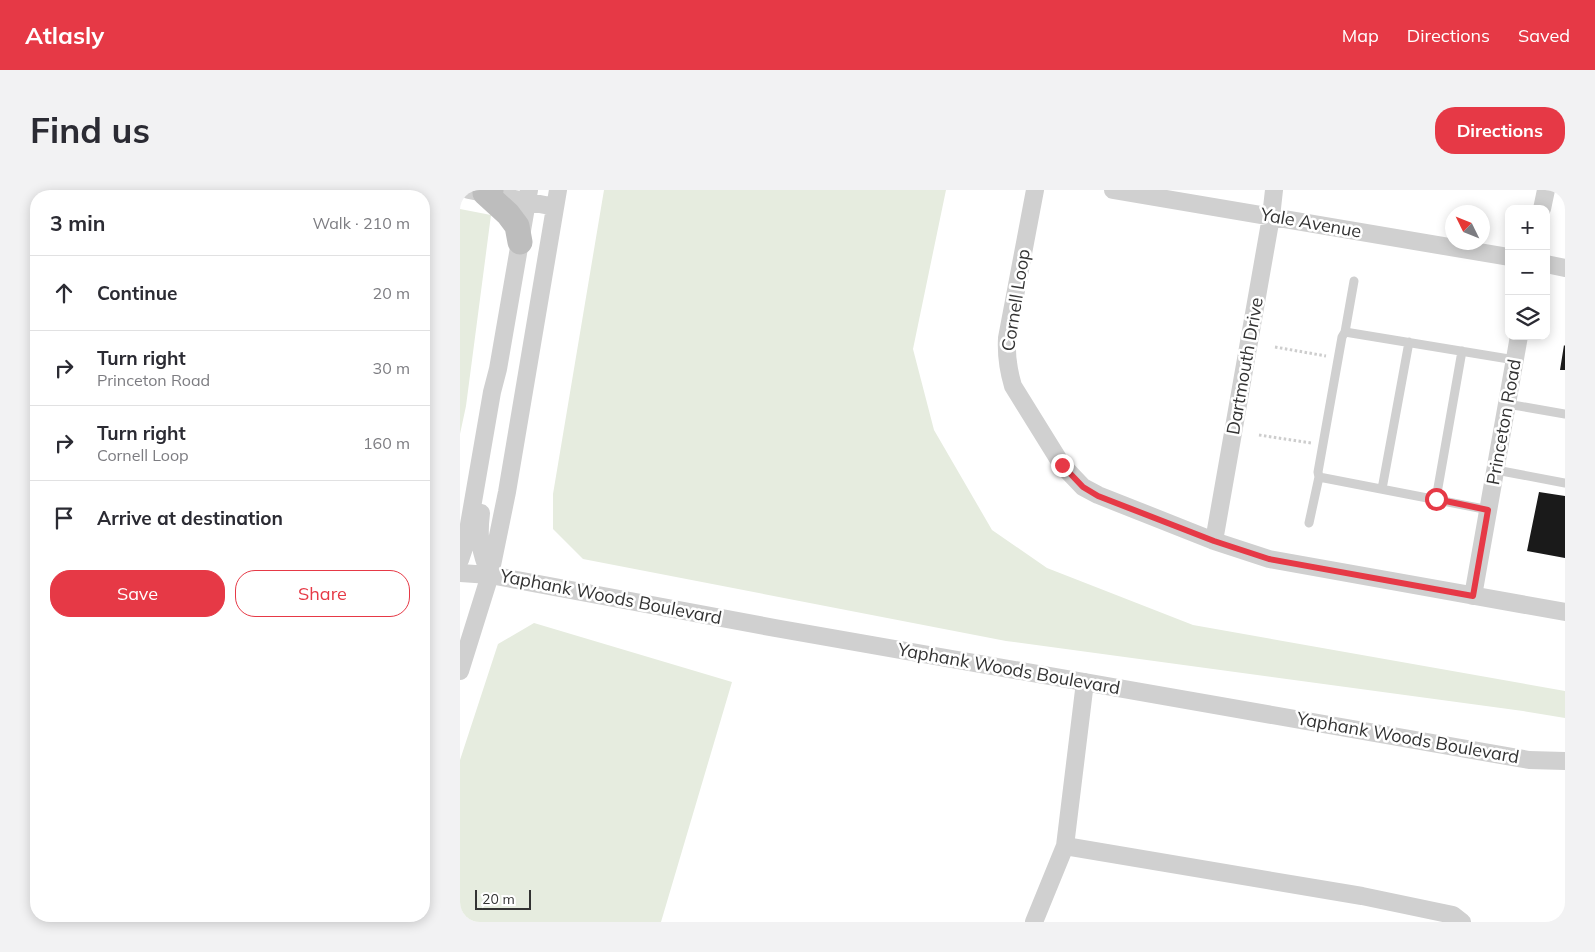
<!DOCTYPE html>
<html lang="en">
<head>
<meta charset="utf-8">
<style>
  body { margin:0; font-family:Mulish,sans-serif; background:#f2f2f3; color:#2b2b33 }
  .controls { position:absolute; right:15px; top:15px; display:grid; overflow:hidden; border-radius:10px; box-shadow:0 2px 12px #0003 }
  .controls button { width:45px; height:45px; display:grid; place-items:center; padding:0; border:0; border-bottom:1px solid #e1e1e2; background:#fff; color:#2b2b33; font:25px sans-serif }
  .compass { position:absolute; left:985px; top:15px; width:45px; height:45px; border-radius:50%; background:#fff; box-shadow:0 2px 12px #0003; rotate:313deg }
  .scale { position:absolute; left:15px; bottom:12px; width:56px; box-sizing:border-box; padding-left:5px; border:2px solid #333; border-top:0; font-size:14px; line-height:18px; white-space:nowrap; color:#333; -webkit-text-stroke:4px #fff; paint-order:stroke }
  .stop { position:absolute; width:15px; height:15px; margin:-11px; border:4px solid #e63946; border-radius:50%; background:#fff }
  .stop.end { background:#e63946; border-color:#fff; box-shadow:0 1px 5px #0008 }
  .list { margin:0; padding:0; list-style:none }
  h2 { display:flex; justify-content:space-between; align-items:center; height:65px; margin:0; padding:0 20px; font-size:21px }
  h2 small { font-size:16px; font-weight:400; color:#7c7c81 }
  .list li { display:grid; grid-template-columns:32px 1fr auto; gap:15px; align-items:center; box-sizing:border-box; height:75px; padding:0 20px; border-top:1px solid #e1e1e2 }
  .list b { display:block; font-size:19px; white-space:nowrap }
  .list p { margin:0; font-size:16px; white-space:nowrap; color:#7c7c81 }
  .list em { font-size:16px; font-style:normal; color:#7c7c81 }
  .actions { display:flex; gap:10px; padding:15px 20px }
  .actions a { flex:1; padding:11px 0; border:1px solid #e63946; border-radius:20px; text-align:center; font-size:18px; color:#e63946 }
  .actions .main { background:#e63946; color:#fff }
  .icon { flex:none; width:28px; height:28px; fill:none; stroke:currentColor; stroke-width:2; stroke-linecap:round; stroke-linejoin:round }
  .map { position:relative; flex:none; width:1105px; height:732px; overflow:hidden; border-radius:20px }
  header { display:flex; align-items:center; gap:30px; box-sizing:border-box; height:70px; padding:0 25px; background:#e63946; color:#fff }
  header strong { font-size:24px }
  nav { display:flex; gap:28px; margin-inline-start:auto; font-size:18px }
  .intro { display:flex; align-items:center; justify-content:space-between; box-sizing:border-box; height:120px; padding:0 30px }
  h1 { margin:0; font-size:35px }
  .button { padding:12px 22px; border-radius:20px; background:#e63946; color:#fff; font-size:18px; font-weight:700 }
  main { display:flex; gap:30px; padding:0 30px }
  aside { flex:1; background:#fff; border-radius:20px; box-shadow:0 2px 12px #0003 }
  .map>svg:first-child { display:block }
  .green { fill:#e6ecdf }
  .building { fill:#1a1a1a }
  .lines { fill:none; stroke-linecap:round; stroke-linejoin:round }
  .path { stroke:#cdcdcd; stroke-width:3; stroke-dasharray:2.5 2.5; stroke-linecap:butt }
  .lane { stroke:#d0d0d0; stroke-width:9 }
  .street { stroke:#d0d0d0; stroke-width:18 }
  .secondary { stroke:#bdbdbd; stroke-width:25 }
  .route { stroke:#e63946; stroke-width:6 }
  .labels { text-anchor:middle; stroke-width:5; stroke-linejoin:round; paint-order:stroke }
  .street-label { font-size:18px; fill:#333; stroke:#fff }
</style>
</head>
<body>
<header>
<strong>Atlasly</strong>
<nav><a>Map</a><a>Directions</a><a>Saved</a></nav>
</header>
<div class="intro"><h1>Find us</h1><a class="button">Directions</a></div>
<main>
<aside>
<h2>3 min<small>Walk · 210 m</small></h2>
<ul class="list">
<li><svg class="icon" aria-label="ahead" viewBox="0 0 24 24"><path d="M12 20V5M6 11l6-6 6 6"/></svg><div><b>Continue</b></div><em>20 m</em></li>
<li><svg class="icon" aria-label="right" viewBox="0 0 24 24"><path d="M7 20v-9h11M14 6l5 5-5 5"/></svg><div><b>Turn right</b><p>Princeton Road</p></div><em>30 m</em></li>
<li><svg class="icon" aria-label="right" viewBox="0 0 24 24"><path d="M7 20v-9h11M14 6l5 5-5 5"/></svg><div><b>Turn right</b><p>Cornell Loop</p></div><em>160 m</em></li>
<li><svg class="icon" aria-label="arrive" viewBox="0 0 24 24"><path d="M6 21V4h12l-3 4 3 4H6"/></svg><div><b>Arrive at destination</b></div></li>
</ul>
<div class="actions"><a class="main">Save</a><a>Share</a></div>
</aside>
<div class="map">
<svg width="1105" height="732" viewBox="0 0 1105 732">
  <rect width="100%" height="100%" fill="#fff"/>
  <!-- green -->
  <path class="green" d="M144 0H486L453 159 474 240 532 340 587 378 733 435 1105 501V528L1063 521 546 451 123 369 93 339V304Z
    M0 19 31 25 6 216 0 244Z
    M74 433 272 492 201 732H0V570L38 454Z"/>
  <!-- building -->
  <path class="building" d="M1104 155 1105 156V180H1100Z
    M1079 302 1105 306V368L1067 361Z"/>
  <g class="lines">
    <!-- path -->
    <path class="path" d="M815 157 866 166
      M799 245 851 253"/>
    <!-- lane -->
    <path class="lane" d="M885 142 894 91
      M1047 214 1105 224
      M1036 280 1105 293
      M922 299 949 152
      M976 309 1002 161
      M1029 320 859 287 858 282 882 147 885 142 1055 170
      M849 333 859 287"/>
    <!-- street -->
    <path class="street" d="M9 0 95 17
      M575 0 547 148C546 165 548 179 553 196L602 275 623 297 638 305 754 351 809 369 1105 422
      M653 0 1049 67
      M1082 19 1086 0
      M1086 74 1105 78
      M21 323C18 349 20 361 30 385
      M754 351 811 27 814 0
      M0 370 6 352 32 202 38 179 69 0
      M0 383 30 385 315 438 1069 570 1105 571
      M1013 406 1059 146
      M0 481 30 385 47 302 98 0
      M605 656 902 706 993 725 1002 732
      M574 732 605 656 625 492"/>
    <!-- secondary -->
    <path class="secondary" d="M31 0 25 3 48 24 57 36 60 52"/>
  </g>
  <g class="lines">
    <!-- route -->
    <path class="route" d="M602 275 623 297 638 306 754 351 809 369 1013 406 1028 320 976 309"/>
  </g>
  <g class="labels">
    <!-- street labels -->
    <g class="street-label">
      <text transform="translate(851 33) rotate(10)" y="6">Yale Avenue</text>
      <text transform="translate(556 110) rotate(-81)" y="6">Cornell Loop</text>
      <text transform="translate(785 176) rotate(-80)" y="6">Dartmouth Drive</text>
      <text transform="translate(1044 232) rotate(-80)" y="6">Princeton Road</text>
      <text transform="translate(151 407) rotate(11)" y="6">Yaphank Woods Boulevard</text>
      <text transform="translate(549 479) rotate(10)" y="6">Yaphank Woods Boulevard</text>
      <text transform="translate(948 548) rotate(10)" y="6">Yaphank Woods Boulevard</text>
    </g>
  </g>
</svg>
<div class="controls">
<button>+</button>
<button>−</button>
<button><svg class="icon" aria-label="layers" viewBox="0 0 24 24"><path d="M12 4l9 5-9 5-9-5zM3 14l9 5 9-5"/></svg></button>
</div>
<svg class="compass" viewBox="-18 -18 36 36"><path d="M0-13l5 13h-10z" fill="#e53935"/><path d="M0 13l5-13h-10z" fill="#7c7c81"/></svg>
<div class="scale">20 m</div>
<div class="stop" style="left:976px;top:309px"></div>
<div class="stop end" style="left:602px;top:275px"></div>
</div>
</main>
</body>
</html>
